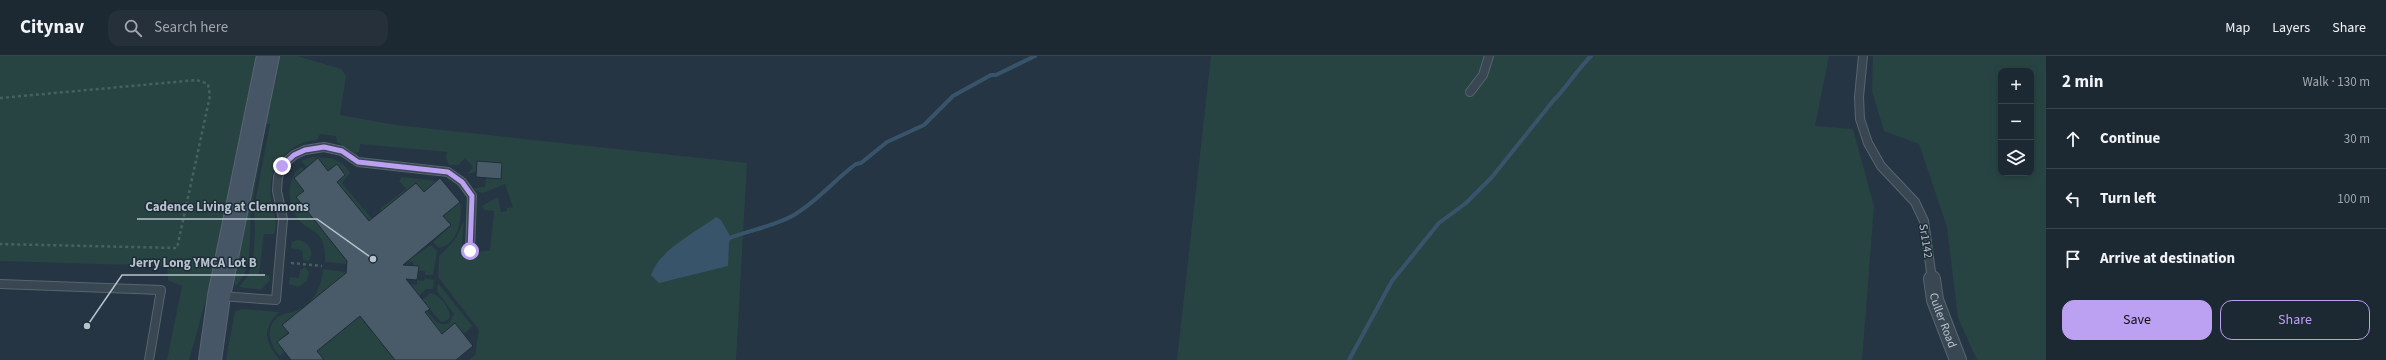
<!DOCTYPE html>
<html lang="en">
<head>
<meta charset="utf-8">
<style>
  body { margin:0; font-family:"Source Sans 3",sans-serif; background:#25303a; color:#f1f3f6 }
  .controls { position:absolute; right:12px; top:12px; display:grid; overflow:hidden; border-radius:8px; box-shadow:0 2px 10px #0003 }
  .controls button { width:36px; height:36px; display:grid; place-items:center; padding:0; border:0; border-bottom:1px solid #3a444d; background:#1c2832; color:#f1f3f6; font:20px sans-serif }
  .stop { position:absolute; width:12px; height:12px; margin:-9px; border:3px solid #bca0f2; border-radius:50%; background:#fff }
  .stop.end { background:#bca0f2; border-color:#fff; box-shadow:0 1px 4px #0008 }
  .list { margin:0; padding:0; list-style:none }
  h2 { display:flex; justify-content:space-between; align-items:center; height:52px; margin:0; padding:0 16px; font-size:17px }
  h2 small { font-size:13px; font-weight:400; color:#a0a6ac }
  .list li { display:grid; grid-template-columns:26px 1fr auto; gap:12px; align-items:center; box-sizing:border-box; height:60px; padding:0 16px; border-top:1px solid #3a444d }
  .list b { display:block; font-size:15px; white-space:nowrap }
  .list em { font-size:13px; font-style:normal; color:#a0a6ac }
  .actions { display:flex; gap:8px; padding:12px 16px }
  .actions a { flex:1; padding:9px 0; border:1px solid #bca0f2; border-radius:12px; text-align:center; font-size:14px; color:#bca0f2 }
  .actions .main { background:#bca0f2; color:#111 }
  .icon { flex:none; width:22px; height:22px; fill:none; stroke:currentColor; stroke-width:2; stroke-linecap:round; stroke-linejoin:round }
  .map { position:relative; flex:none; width:2046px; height:304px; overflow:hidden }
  header { display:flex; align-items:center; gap:24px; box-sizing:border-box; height:56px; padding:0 20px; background:#1c2832; border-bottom:1px solid #3a444d }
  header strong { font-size:19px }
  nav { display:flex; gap:22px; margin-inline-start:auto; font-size:14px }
  .search { width:280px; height:36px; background:#25303a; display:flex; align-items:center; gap:10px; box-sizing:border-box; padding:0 14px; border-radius:12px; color:#a0a6ac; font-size:15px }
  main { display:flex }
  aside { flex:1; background:#1c2832 }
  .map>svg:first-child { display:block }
  .green { fill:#274443; fill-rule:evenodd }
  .water { fill:#38546b }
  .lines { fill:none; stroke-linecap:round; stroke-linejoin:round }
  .stream { stroke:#38546b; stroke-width:4 }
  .building { fill:#495b69; stroke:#202e3a }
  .lane-casing { stroke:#576570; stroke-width:10 }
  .street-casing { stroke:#576570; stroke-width:18 }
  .secondary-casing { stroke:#576570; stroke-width:24 }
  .path { stroke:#476161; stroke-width:2.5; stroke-dasharray:3 3; stroke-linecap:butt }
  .lane { stroke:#394752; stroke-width:8 }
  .street { stroke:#394752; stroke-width:16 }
  .secondary { stroke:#475666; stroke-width:22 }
  .route { stroke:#bca0f2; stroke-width:5 }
  .labels { text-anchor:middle; stroke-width:3; stroke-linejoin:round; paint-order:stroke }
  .street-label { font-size:12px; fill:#b6c2cc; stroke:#1e2c38 }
  .leader { fill:none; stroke:#b6c2cc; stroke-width:1.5 }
  .callout-dot { fill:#b6c2cc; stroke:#1e2c38; stroke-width:1.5 }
  .callout-label { font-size:13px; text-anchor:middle; font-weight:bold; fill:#b6c2cc; stroke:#1e2c38; stroke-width:3; stroke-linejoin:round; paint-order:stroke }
</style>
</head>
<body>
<header>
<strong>Citynav</strong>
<div class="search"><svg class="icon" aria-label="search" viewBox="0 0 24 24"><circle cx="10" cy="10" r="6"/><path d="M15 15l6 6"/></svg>Search here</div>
<nav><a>Map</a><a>Layers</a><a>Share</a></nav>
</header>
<main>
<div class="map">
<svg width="2046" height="304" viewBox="0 0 2046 304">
  <rect width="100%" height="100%" fill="#253543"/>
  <!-- green -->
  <path class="green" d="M0 0H260L216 207 189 304H167L182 230 168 224 167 210 0 205Z
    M276 0H297L341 13 346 20 340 59 396 69 747 107 736 304H469L475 299 479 274 438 221 439 201 456 182 464 165 461 198 477 200 481 195H490L494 155 484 154 482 150 498 141 501 156 507 155V152L513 151 505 128 483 137 476 135 474 132 485 131 486 122 501 123 502 107 477 105 476 116 467 118 473 111 465 102 458 109H449L446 102 447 96 360 88 359 96 355 97 337 86 336 80 320 78 318 83C312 85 305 85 300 88 279 98 268 119 271 141 273 154 278 165 274 178H264L259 218 269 219 270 224 261 234 239 231 248 220 253 202 255 178 254 152 270 68H266L251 155 249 204 244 219 236 230 232 224Z
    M1211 0H1829L1815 70 1853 73 1874 150 1862 304H1177Z
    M1873 0H2046V304H1977L1958 262 1947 171 1919 88 1884 75 1872 35ZM2001 15H2031V117H2001Z
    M313 101C330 102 341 102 350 117L342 127 373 164 372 169 337 126 345 119 337 108 328 115 318 103 307 112 301 105Z
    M301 111 305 114 294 122 304 135 297 141 333 171 325 178 338 194 347 197 346 208 325 206C325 199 325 191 322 184 318 175 305 172 299 164 287 149 285 123 301 111Z
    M402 121 437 125 424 136 416 127 380 156 381 152 406 133 399 125Z
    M460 146C463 161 458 189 439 192L433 186 451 170 443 160Z
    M297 184C308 185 315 194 309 205L303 204 302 194 291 192 292 186Z
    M431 189 437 195 433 219H425V215H419V210H413V206L404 205 405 192 413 201Z
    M305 211 309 216 307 225 298 231 289 228 290 221 299 222 300 214Z
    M323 213 346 216 345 226 277 286 284 296 280 300C270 289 264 272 278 261 283 257 292 257 298 254 314 247 322 230 323 213Z
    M425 222 434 224 433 233H426L415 243 399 227 417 229V224L424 225Z
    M438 227 472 270 464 278 455 267 434 284 426 274 434 267 425 256 427 255C434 263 438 272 449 267L454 258 437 235Z
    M430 237C439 237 450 253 450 261L446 265 441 266 422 244Z
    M243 253 279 256C261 273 265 287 280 304H226L235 255Z
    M369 253 371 259 363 265 372 276 379 270 392 285 385 291 393 302 410 304H324L317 295Z"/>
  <!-- water -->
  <path class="water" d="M716 161 721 164 731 182 729 187 728 210 659 227 651 219C660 193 695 177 716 161Z"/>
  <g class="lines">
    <!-- stream -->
    <path class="stream" d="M727 183C749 174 773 171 794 159 818 145 834 124 856 108L861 107 887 86 924 69 953 40 991 19H996L1035 0
      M1349 304 1392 225 1439 167 1466 147 1492 121 1553 45C1567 31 1577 14 1591 0"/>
  </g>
  <!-- building -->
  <path class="building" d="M318 102 328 115 337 108 345 119 337 126 369 165 416 127 424 136 440 122 460 146 443 160 451 169 403 209 419 210 417 224 406 223 430 253 425 256 442 278 455 267 473 290 456 304H395L360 260 317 295 324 304H291L277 286 289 277 282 269 346 217 347 205 296 141 304 135 294 122Z
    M477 105 502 107 501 123 476 121Z"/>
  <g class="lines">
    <!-- lane casing -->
    <g class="lane-casing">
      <path id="lane" d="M1863 0 1859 41 1860 63 1868 87 1881 110 1915 146 1924 165 1932 223
        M1470 36 1483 19 1489 0
        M0 228 161 234 149 304
        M220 240 276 244 283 163 277 135 278 121 282 110 294 99 305 94 324 91 342 95 358 106 448 116 462 126 472 140 470 195"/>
    </g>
    <!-- street casing -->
    <g class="street-casing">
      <g id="street">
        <path id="s1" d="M1932 223 1935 244 1958 304"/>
      </g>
    </g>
    <!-- secondary casing -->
    <g class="secondary-casing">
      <path id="secondary" d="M210 304 219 240 268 0"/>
    </g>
    <!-- path -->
    <path class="path" d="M0 42 197 24 208 28 210 40 177 192 0 188
      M291 207 322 210"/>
    <!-- lane -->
    <use href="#lane" class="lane"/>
    <!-- street -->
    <use href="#street" class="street"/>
    <!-- secondary -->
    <use href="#secondary" class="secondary"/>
  </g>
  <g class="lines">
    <!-- route -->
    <path class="route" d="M282 110 294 99 305 94 324 91 342 95 358 106 448 116 462 126 472 140 470 195"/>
  </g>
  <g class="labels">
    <!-- street labels -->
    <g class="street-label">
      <text transform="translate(1926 185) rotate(81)" y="4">Sr1142</text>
      <text dy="4" stroke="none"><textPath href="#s1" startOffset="43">Culler Road</textPath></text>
    </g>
  </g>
  <!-- callouts -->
  <path class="leader" d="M373 203L317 163H137M87 270L122 219H265"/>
  <g class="callout-dot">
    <circle cx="373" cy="203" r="4"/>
    <circle cx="87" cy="270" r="4"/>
  </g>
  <g class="callout-label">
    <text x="227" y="155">Cadence Living at Clemmons</text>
    <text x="193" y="211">Jerry Long YMCA Lot B</text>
  </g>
</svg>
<div class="controls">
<button>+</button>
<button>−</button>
<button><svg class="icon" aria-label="layers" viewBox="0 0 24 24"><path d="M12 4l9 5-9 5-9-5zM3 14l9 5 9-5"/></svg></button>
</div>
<div class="stop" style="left:470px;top:195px"></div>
<div class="stop end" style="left:282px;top:110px"></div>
</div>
<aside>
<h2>2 min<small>Walk · 130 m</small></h2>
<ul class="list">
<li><svg class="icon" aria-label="ahead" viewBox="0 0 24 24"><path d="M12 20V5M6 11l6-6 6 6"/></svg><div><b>Continue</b></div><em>30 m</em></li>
<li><svg class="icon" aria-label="left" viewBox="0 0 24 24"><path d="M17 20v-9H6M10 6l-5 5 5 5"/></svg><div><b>Turn left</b></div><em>100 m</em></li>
<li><svg class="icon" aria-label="arrive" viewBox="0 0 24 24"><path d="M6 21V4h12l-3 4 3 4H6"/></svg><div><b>Arrive at destination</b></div></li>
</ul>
<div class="actions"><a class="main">Save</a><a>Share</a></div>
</aside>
</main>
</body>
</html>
